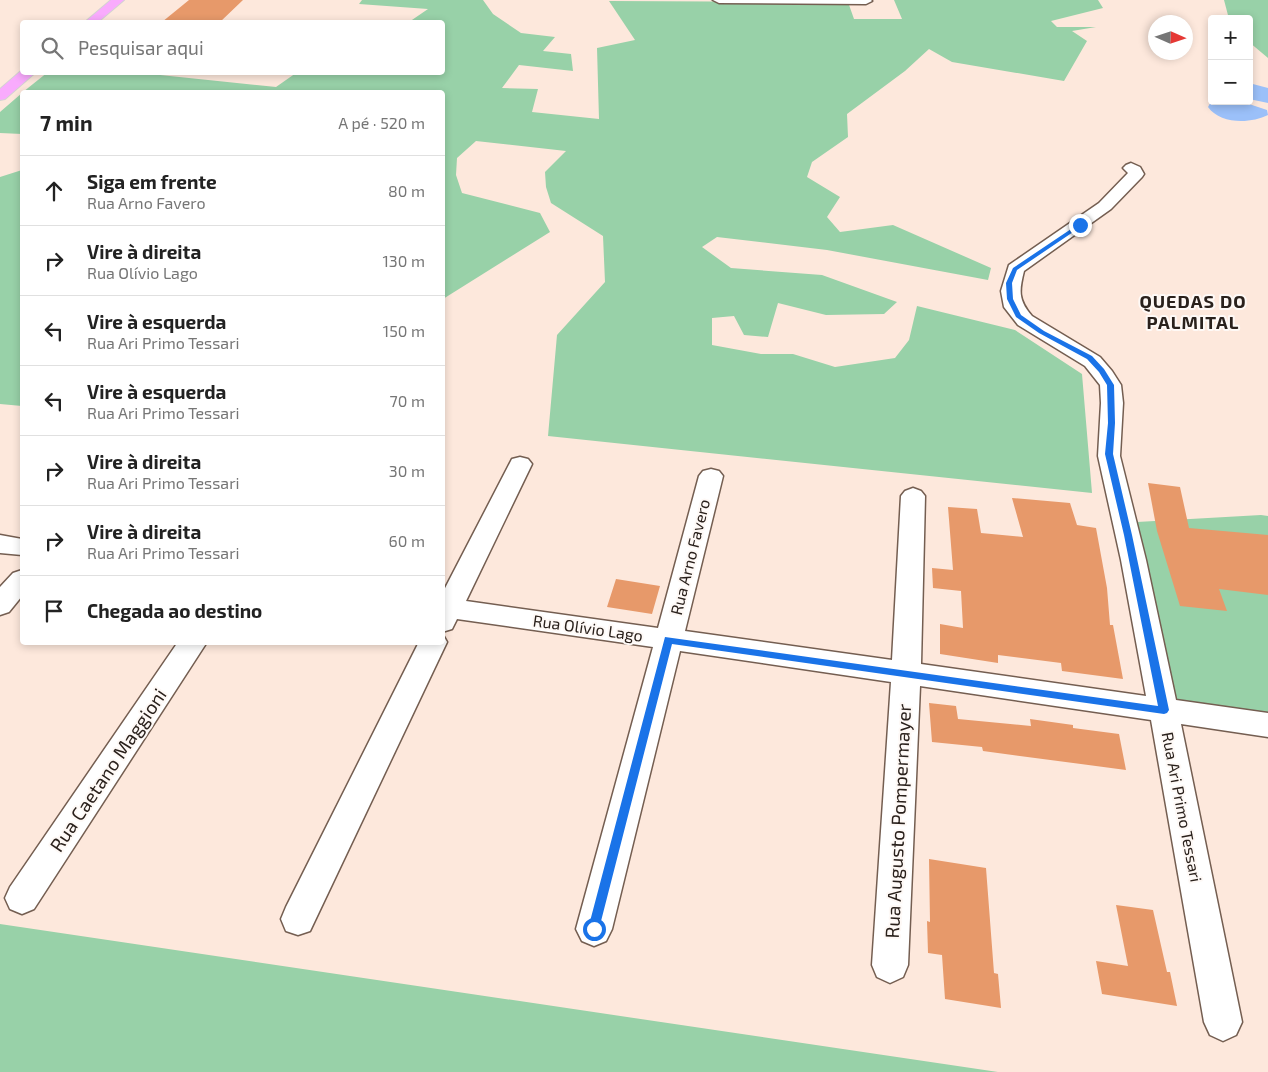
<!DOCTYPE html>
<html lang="pt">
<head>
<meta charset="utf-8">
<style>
  body { margin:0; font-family:"Exo 2",sans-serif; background:#f6f6f6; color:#222 }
  .controls { position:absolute; right:15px; top:15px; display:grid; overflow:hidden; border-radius:5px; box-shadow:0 2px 8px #0003 }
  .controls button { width:45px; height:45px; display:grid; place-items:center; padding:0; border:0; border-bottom:1px solid #e0e0e0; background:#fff; color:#222; font:25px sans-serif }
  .compass { position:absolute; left:1148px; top:15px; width:45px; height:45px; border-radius:50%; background:#fff; box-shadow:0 2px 8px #0003; rotate:93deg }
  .stop { position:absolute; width:15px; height:15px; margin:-11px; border:4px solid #1a73e8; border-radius:50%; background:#fff }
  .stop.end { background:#1a73e8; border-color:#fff; box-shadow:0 1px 5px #0008 }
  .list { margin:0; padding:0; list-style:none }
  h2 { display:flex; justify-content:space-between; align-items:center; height:65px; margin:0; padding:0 20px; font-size:21px }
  h2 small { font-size:16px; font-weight:400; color:#767676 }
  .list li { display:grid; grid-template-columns:32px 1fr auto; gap:15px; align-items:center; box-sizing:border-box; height:70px; padding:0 20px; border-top:1px solid #e0e0e0 }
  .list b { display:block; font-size:19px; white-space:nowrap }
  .list p { margin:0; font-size:16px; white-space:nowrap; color:#767676 }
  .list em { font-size:16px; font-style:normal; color:#767676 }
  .icon { flex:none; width:28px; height:28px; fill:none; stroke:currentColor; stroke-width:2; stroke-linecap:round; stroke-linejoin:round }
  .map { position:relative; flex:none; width:1268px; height:1072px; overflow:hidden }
  .search { position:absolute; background:#fff; box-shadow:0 2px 8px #0003; left:20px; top:20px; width:425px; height:55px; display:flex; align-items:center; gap:12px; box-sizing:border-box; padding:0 18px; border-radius:5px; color:#767676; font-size:19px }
  .panel { position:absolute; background:#fff; box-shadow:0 2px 8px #0003; left:20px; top:90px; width:425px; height:555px; border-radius:5px }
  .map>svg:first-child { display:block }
  .green { fill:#98d1a8 }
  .water { fill:#9bc0f9 }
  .building { fill:#e7996a }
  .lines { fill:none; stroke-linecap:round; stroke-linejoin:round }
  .minor-casing { stroke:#745e51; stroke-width:3 }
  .highway-casing { stroke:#d4d3d2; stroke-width:2 }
  .minor { fill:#fff; fill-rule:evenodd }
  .highway { fill:#f9abfd; fill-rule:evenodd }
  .route { fill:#1a73e8 }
  .labels { text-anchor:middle; stroke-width:4; stroke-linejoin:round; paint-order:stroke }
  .street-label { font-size:16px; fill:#2a211c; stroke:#fef9f6 }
  .far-district-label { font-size:18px; font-weight:bold; letter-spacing:1px; fill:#2a211c; stroke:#fef9f6 }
  .near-street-label { font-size:19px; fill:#2a211c; stroke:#fef9f6 }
</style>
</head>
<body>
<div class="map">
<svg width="1268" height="1072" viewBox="0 0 1268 1072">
  <rect width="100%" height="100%" fill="#fde8dc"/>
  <!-- green -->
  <path class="green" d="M362 0H483L493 14 521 33 555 37 543 51 571 54 573 71 519 65 502 88 538 89 532 112 599 119 597 48 635 40 609 1 848 2 854 19H902L894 0H1098L1103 8 1051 21 1057 27H1096L1072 31 1087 41 1064 81 952 62 929 49 905 71 847 114 848 137 812 162 807 177 840 197 827 217 840 232 893 225 991 268 988 280 827 250 717 237 702 247 731 268 822 275 897 302 884 314 826 315 778 303 768 337 744 335 734 316 712 318V345L761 354H793L835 367 895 358 909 340 917 306 1015 330 1082 374 1092 493 548 436 557 335 605 282 603 236 551 203 546 187 545 172 566 151 476 141 457 158 456 175 462 193 540 213 550 232 443 299 442 92H23L48 72 141 73 276 87 296 73 442 72V22H409L428 9 359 4Z
    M1224 0H1268V58L1249 42V19H1229Z
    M22 93V134L0 133V112Z
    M22 170V406L0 404V177Z
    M1261 515 1268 516V715L1175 700 1137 522Z
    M0 924 998 1072H0Z"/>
  <!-- water -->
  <path class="water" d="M1249 83 1268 88V103L1249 99Z
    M1212 100 1240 101 1267 110 1268 115C1250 124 1220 124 1208 107Z"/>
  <!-- building -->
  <path class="building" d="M189 0H243L220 22H162Z
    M1148 483 1180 487 1189 528 1268 535V595L1219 589 1227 611 1180 606 1157 531Z
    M1012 498 1070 503 1077 525 1096 528 1107 588 1110 625H1113L1123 679 1062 671 1061 663 998 655V663L940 654V624L963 628 961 591 933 588 932 568 953 570 948 507 977 509 981 533 1023 537Z
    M616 579 660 586 652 614 607 607Z
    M929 703 956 706 958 719 1031 726 1030 719 1073 725V728L1119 734 1126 770 983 751 982 747 932 742Z
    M929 859 986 868 994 973 998 974 1001 1008 945 999 942 955 928 953 927 921 930 922Z
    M1116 905 1153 910 1167 972H1170L1177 1006 1102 994 1096 961 1128 966Z"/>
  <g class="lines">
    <!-- minor casing -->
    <g class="minor-casing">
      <path id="minor" d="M713 0H871L872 1 866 4 719 3Z
        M1131 163 1140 167 1144 174 1142 177 1111 209 1024 271C1019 291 1018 300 1032 316L1100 357 1112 371 1121 385 1123 403 1120 456 1146 560 1176 700 1268 713V737L1181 724 1242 1022 1236 1035 1223 1041 1210 1035 1204 1022 1151 720 920 686 908 965 903 977 890 983 877 977 872 965 891 682 680 651 612 929 606 941 594 946 582 941 576 929 653 647 457 619 452 629 442 632V594L512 459 520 457 528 459 532 464 466 601 658 628 699 476 703 471 711 469 719 471 723 476 685 631 892 660 901 496 905 491 913 488 921 491 925 496 921 664 1146 696 1121 560 1098 456 1101 403 1100 385 1085 366 1018 325 1004 307 1001 291 1009 265 1099 203 1128 173 1123 168 1126 165Z
        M0 535 22 539V555L0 553Z
        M22 570V596L9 612 0 615V587L13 573Z
        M443 635 447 642 310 931 298 935 286 931 281 919 286 907 419 642H442Z
        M178 642H207L34 909 22 914 10 909 5 898 10 887Z"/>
    </g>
    <!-- highway casing -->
    <g class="highway-casing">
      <path id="highway" d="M111 0H124L98 22H85Z
        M22 70V72H36L5 99 0 100V89Z"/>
    </g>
    <!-- minor -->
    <use href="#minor" class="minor"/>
    <!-- highway -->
    <use href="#highway" class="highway"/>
  </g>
  <!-- route -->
  <path class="route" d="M1080 223 1082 226 1017 270 1012 283 1013 299 1021 315 1044 331 1092 356 1104 369 1114 385 1115 423 1113 454 1132 535 1169 710 1167 713 1164 714 672 644 599 929 598 933 594 934 589 933 588 929 665 637 1158 706 1124 535 1105 454 1108 423 1107 385 1099 372 1087 359 1039 333 1016 317 1007 299 1006 283 1013 268Z"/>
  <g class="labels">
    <!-- street labels -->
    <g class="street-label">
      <text transform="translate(690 557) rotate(-76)" y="6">Rua Arno Favero</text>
      <text transform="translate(588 628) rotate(8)" y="6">Rua Olívio Lago</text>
      <text transform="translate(1182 807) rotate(79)" y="6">Rua Ari Primo Tessari</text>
    </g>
    <!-- far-district labels -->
    <g class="far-district-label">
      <text x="1193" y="308">QUEDAS DO<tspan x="1193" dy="21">PALMITAL</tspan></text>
    </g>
    <!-- near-street labels -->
    <g class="near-street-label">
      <text transform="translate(108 770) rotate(-56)" y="7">Rua Caetano Maggioni</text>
      <text transform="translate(898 821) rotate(-87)" y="7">Rua Augusto Pompermayer</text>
    </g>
  </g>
</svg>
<div class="controls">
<button>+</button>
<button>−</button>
</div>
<svg class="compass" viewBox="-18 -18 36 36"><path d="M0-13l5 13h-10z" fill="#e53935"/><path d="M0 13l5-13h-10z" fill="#767676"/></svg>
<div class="stop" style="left:594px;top:929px"></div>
<div class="stop end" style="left:1080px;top:225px"></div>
<div class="search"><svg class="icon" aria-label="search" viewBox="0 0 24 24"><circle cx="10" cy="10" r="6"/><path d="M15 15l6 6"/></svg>Pesquisar aqui</div>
<section class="panel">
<h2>7 min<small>A pé · 520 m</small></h2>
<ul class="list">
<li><svg class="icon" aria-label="ahead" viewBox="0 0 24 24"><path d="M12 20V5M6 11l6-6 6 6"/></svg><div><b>Siga em frente</b><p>Rua Arno Favero</p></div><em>80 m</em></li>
<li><svg class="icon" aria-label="right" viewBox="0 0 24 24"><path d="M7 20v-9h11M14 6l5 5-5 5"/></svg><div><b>Vire à direita</b><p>Rua Olívio Lago</p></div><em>130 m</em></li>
<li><svg class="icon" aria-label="left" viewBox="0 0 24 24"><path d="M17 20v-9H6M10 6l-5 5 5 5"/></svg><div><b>Vire à esquerda</b><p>Rua Ari Primo Tessari</p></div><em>150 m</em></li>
<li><svg class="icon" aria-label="left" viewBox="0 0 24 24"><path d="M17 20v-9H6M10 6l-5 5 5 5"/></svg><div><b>Vire à esquerda</b><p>Rua Ari Primo Tessari</p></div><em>70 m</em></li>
<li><svg class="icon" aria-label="right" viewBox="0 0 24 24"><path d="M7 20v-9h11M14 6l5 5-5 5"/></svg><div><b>Vire à direita</b><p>Rua Ari Primo Tessari</p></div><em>30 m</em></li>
<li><svg class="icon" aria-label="right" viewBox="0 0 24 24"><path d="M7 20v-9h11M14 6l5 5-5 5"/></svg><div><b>Vire à direita</b><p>Rua Ari Primo Tessari</p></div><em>60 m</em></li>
<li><svg class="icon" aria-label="arrive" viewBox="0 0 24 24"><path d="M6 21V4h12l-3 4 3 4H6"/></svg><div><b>Chegada ao destino</b></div></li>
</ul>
</section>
</div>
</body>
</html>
